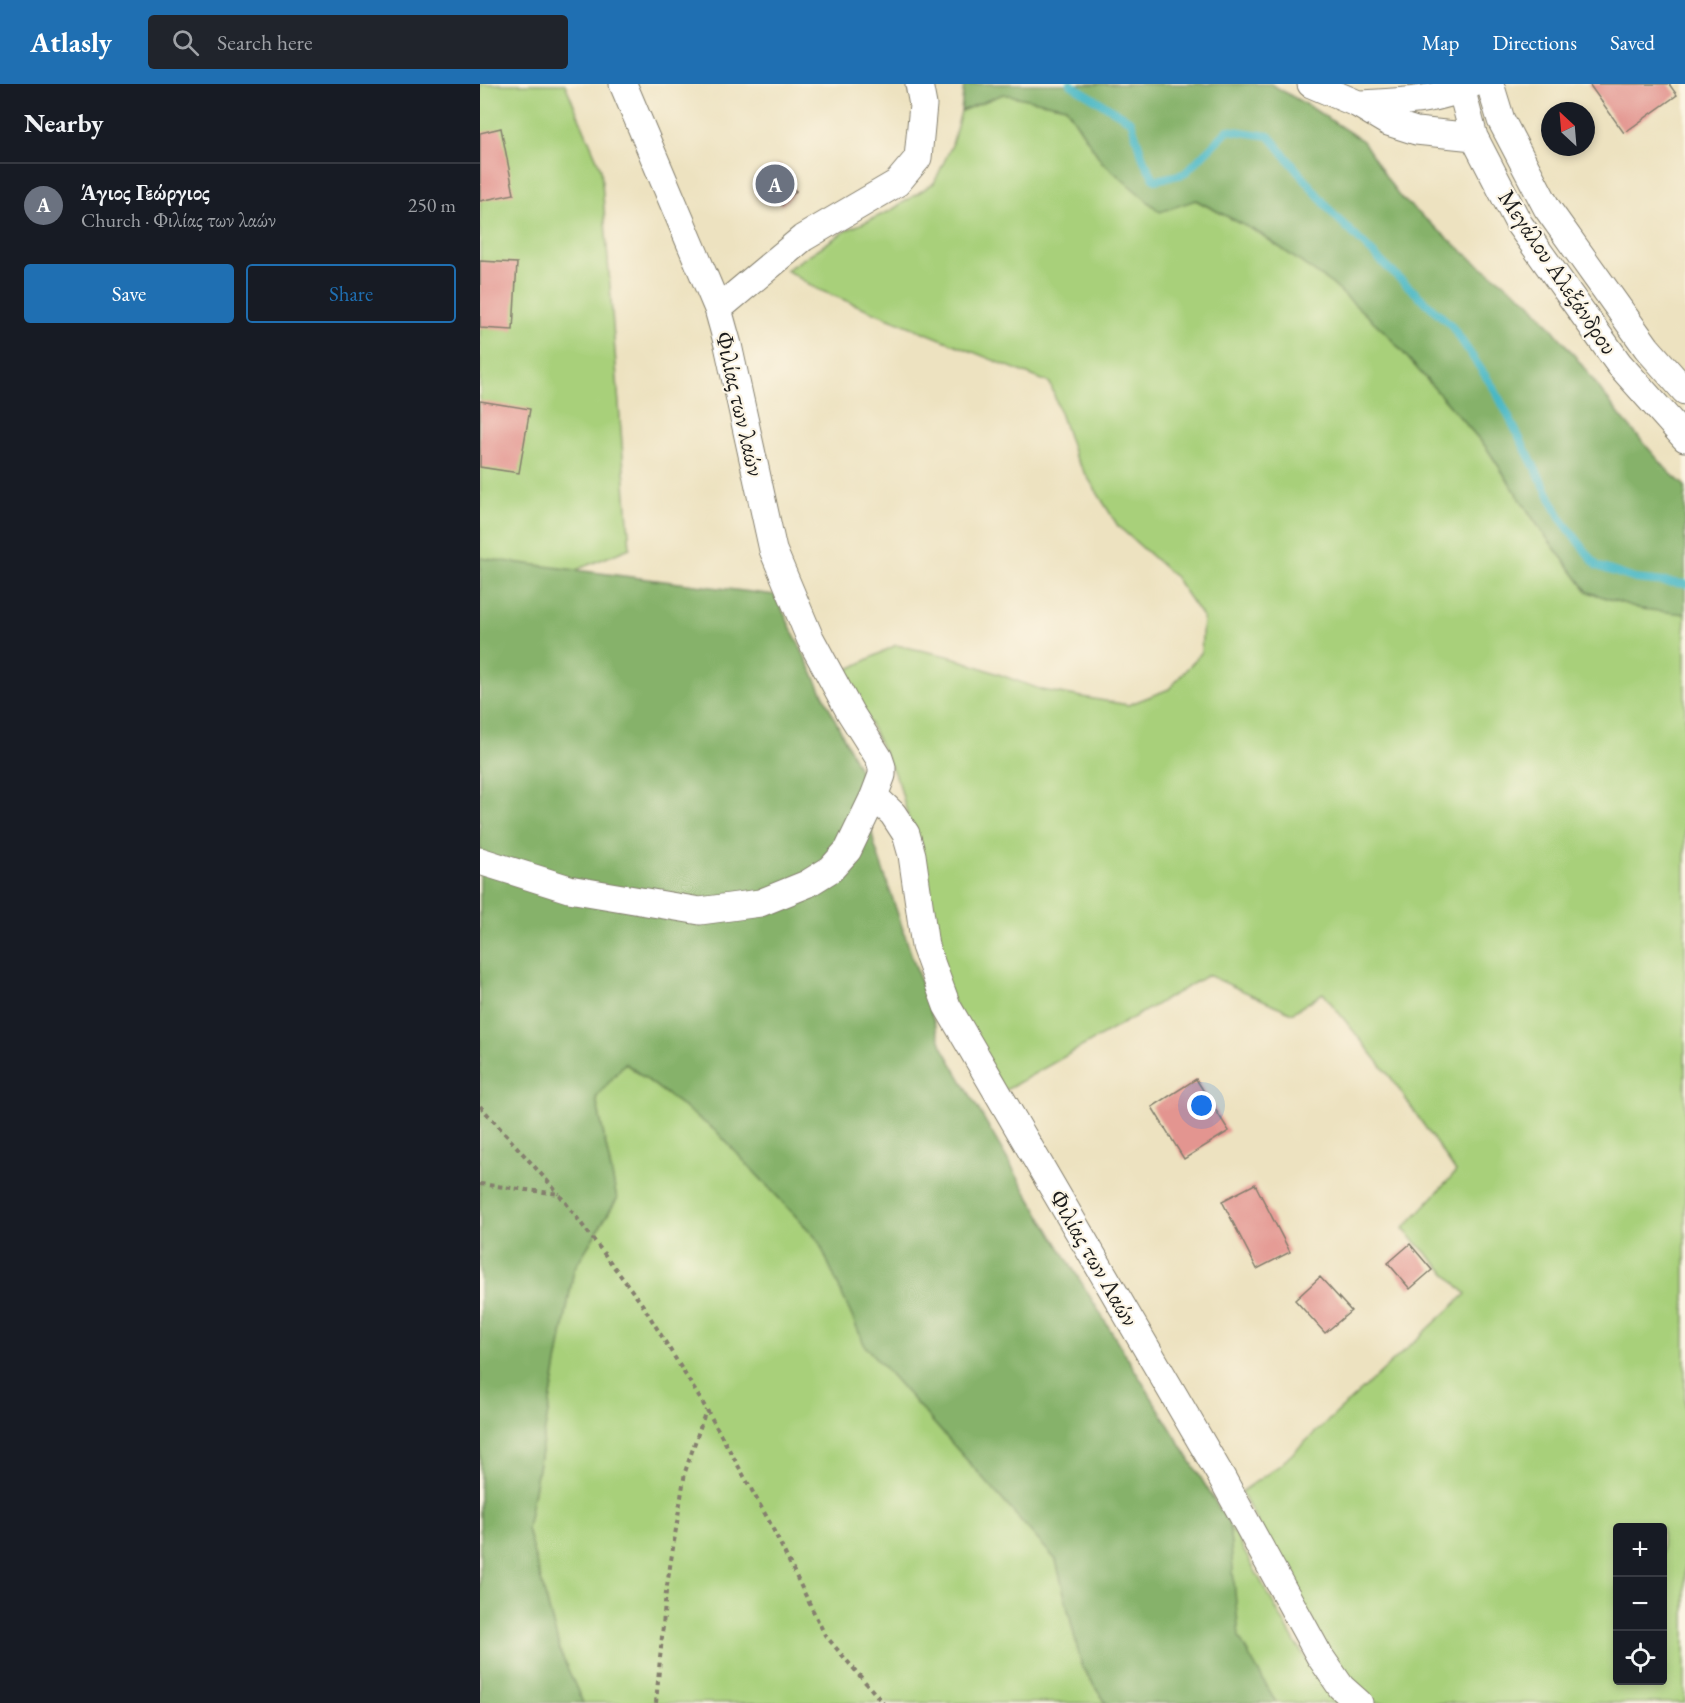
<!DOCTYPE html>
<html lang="en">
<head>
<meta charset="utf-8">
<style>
  body { margin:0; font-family:"EB Garamond",serif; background:#20242c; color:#f1f3f6 }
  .controls { position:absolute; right:18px; bottom:18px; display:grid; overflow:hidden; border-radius:6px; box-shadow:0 3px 9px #0003 }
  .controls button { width:54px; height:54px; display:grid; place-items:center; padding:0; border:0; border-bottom:2px solid #363941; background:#171b24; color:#f1f3f6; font:30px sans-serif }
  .compass { position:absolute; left:1061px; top:18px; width:54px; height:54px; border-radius:50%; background:#171b24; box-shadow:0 3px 9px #0003; rotate:334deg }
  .you { position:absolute; left:722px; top:1022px; width:21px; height:21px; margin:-15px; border:4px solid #fff; border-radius:50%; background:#1a73e8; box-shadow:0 0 0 9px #1a73e833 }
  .badge { display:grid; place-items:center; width:39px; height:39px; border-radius:50%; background:#1f6fb2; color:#fff; font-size:20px; font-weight:700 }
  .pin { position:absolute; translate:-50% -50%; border:3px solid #fff; box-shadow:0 2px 6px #0006 }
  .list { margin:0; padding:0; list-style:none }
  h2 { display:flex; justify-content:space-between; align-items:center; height:78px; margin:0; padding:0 24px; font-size:26px }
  h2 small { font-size:20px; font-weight:400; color:#9ea1a6 }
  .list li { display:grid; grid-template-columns:39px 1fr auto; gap:18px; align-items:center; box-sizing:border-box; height:84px; padding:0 24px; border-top:2px solid #363941 }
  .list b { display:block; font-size:22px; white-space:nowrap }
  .list p { margin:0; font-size:20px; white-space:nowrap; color:#9ea1a6 }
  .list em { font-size:20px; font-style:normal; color:#9ea1a6 }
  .actions { display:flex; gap:12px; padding:18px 24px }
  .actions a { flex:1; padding:14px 0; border:2px solid #1f6fb2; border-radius:6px; text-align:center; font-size:21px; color:#1f6fb2 }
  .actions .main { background:#1f6fb2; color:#fff }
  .icon { flex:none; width:33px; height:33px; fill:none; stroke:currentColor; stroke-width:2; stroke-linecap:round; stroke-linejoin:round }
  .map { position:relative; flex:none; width:1205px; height:1619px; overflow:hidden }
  header { display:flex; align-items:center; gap:36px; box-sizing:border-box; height:84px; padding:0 30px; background:#1f6fb2; color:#fff }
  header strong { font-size:28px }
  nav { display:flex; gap:33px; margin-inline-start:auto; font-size:21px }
  .search { width:420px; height:54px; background:#20242c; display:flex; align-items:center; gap:15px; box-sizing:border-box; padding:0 21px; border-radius:6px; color:#9ea1a6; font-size:22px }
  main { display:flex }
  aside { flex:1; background:#171b24 }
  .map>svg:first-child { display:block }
  .green { fill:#a8d07a; stroke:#62764b; stroke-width:1.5; fill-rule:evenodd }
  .forest { fill:#86b26a; stroke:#516743; stroke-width:1.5 }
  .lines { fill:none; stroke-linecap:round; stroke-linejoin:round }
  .stream { stroke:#4ab8c5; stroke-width:8 }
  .building { fill:#e39590 }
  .minor-casing { stroke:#847f6e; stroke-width:29 }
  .path { stroke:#847f6e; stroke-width:4; stroke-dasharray:4.5 4.5; stroke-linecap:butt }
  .minor { stroke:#fff; stroke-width:27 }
  .labels { text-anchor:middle; stroke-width:4.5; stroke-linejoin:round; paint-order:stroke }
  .street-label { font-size:24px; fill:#1c1c1c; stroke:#fcf5e5 }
</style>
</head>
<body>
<header>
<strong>Atlasly</strong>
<div class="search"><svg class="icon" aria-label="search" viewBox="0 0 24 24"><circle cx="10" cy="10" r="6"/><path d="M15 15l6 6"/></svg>Search here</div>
<nav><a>Map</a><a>Directions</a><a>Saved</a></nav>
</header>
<main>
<aside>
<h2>Nearby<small></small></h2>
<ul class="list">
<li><span class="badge" style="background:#6b7280">A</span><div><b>Άγιος Γεώργιος</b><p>Church · Φιλίας των λαών</p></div><em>250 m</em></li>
</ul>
<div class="actions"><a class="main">Save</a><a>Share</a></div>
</aside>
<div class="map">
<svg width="1205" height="1619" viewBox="0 0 1205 1619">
  <rect width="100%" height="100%" fill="#fcf5e5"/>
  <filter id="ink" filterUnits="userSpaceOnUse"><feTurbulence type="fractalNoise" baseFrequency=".0167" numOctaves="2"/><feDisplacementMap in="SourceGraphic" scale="12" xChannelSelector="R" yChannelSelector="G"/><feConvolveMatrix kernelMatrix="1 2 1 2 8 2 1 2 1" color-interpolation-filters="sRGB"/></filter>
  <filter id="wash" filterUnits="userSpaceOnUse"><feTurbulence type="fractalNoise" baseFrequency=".008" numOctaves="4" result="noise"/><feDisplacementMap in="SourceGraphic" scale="24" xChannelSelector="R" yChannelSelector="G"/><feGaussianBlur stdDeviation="1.35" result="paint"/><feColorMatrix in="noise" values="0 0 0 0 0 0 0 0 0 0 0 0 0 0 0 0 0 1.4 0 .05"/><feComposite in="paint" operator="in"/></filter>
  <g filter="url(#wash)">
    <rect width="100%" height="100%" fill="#ede2c0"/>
    <!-- green -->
    <path class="green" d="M0 0H85L121 85 150 464 0 525Z
      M523 10 586 23 622 78 715 116 779 149 852 200 905 248 1006 363 1060 445 1108 508 1205 530V1619H890L854 1577 761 1408 800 1381 986 1210 923 1145 976 1088 912 995 843 909 812 929 728 891 524 1007 474 921 451 857 441 782 419 699 382 624 363 588 416 561 472 573 562 606 648 621 689 605 721 569 723 534 694 492 638 442 595 373 570 299 337 205 306 186 367 146 410 127 454 99 472 61 481 27ZM1138 1444H1182V1596H1138Z
      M144 979 237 1048 338 1156 386 1262 576 1476 602 1583 626 1619H103L81 1570 47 1445 94 1185 137 1115 116 1014Z
      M749 1440 816 1560 854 1613 860 1619H796L758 1553Z"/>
    <!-- forest -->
    <path class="forest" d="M484 0H791L832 24 883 57 918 111 994 177 1051 219 1095 272 1142 334 1189 388 1205 402V530L1161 525 1108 508 1060 445 1006 363 905 248 852 200 779 149 716 116 680 128 622 78 586 23 523 10 481 27Z
      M0 474 295 511 379 685 394 759 462 962 548 1111 749 1440 759 1553 796 1619H626L602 1583 576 1476 385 1262 338 1156 237 1048 145 979 116 1014 137 1115 94 1185 47 1445 81 1570 103 1619H0Z"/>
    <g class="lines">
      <!-- stream -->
      <path class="stream" d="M590 0 651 37 664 77 675 96 704 90 748 46 789 52 854 131 909 185 971 241 1015 306 1081 435 1117 482 1155 495 1205 500"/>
    </g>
    <g id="blocks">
      <!-- building -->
      <path class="building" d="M1109 0H1189L1197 11 1144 49Z
        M21 44 34 110 0 117V49Z
        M299 80 314 94 308 100 316 107 302 121 280 100Z
        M0 177 37 179 33 246 0 244Z
        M0 317 50 325 39 389 0 383Z
        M716 995 749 1047 704 1075 672 1023Z
        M775 1100 810 1168 777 1185 742 1117Z
        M930 1160 952 1186 930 1205 908 1179Z
        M840 1193 871 1227 845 1249 815 1216Z"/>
    </g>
  </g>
  <g filter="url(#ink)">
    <use href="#blocks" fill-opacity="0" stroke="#847f6e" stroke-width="1.5"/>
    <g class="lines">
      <!-- minor casing -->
      <g class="minor-casing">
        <path id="minor" d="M143 0 238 225
          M831 0 878 20 908 38 936 47 994 53
          M980 0 994 53 1039 140 1139 280 1205 354
          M1010 0 1021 36 1067 124 1167 264 1205 307
          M878 20C916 18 957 18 992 0
          M394 712 413 730 426 750 432 771 445 862 467 922 741 1392 839 1571 861 1603 879 1619
          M0 777 89 805 220 827 280 819 327 800 351 785 368 766 394 712 402 691V683L399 674 370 628 330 554 293 466 248 261 238 225 323 154 417 99 438 74 443 21 439 0"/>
      </g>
      <!-- path -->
      <path class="path" d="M0 1022 79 1110
        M0 1100 79 1110 162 1220 227 1326 289 1437 345 1551 403 1619
        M176 1619 186 1508 205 1388 226 1326"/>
      <!-- minor -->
      <use href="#minor" class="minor"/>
    </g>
  </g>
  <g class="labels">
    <!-- street labels -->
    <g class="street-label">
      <text transform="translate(1078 188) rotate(56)" y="8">Μεγάλου Αλεξάνδρου</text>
      <text transform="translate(260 320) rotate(77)" y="8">Φιλίας των λαών</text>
      <text transform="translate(614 1174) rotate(60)" y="8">Φιλίας των Λαών</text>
    </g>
  </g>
</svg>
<div class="controls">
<button>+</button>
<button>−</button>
<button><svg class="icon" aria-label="locate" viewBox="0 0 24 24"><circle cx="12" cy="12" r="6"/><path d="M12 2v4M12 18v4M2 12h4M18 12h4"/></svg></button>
</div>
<svg class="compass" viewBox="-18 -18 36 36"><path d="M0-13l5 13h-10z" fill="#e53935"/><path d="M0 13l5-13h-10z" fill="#9ea1a6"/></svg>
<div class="you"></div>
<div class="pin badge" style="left:295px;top:100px;background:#6b7280">A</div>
</div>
</main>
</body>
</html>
